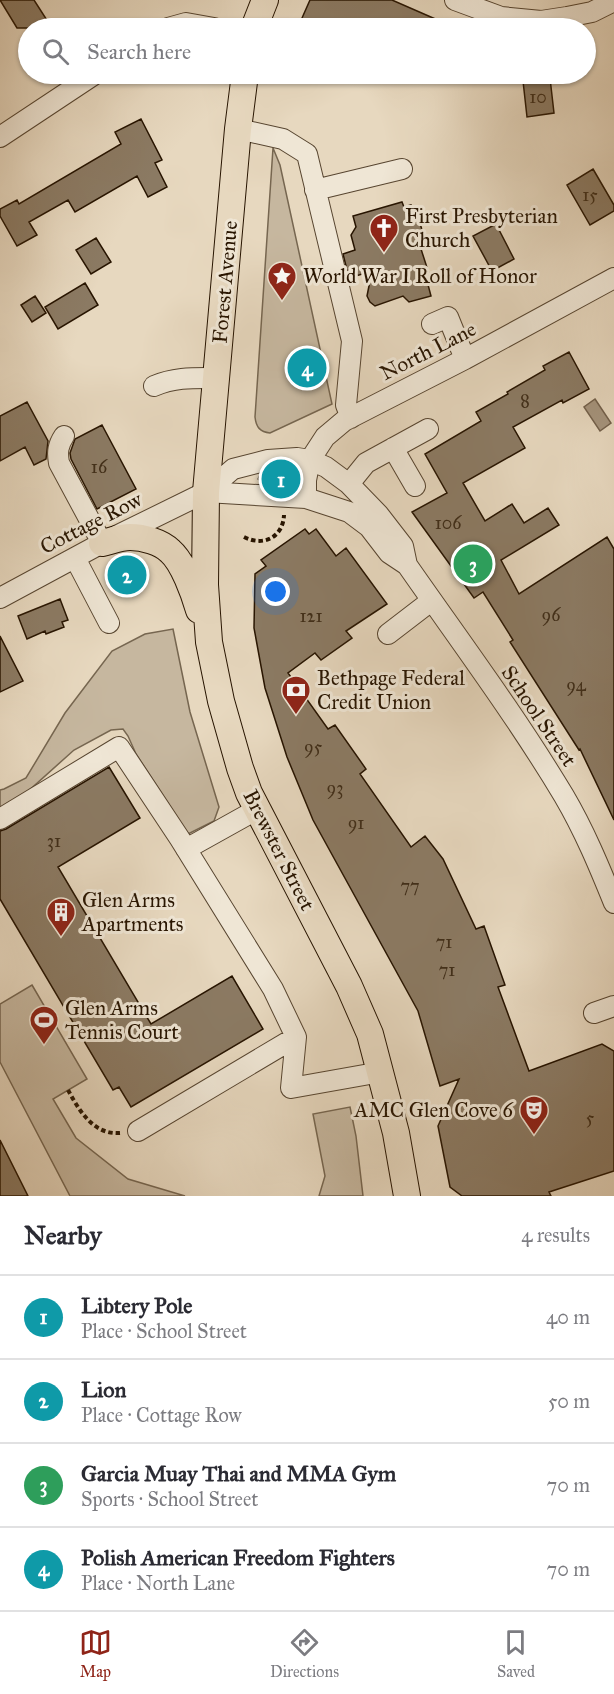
<!DOCTYPE html>
<html lang="en">
<head>
<meta charset="utf-8">
<style>
  body { margin:0; font-family:"IM FELL Great Primer",serif; background:#f2f2f3; color:#2b2b33 }
  .you { position:absolute; left:276px; top:592px; width:21px; height:21px; margin:-15px; border:4px solid #fff; border-radius:50%; background:#1a73e8; box-shadow:0 0 0 9px #1a73e833 }
  .badge { display:grid; place-items:center; width:39px; height:39px; border-radius:50%; background:#8f2418; color:#fff; font-size:20px; font-weight:700 }
  .pin { position:absolute; translate:-50% -50%; border:3px solid #fff; box-shadow:0 2px 6px #0006 }
  .list { margin:0; padding:0; list-style:none }
  h2 { display:flex; justify-content:space-between; align-items:center; height:78px; margin:0; padding:0 24px; font-size:26px }
  h2 small { font-size:20px; font-weight:400; color:#7c7c81 }
  .list li { display:grid; grid-template-columns:39px 1fr auto; gap:18px; align-items:center; box-sizing:border-box; height:84px; padding:0 24px; border-top:2px solid #e1e1e2 }
  .list b { display:block; font-size:22px; white-space:nowrap }
  .list p { margin:0; font-size:20px; white-space:nowrap; color:#7c7c81 }
  .list em { font-size:20px; font-style:normal; color:#7c7c81 }
  .icon { flex:none; width:33px; height:33px; fill:none; stroke:currentColor; stroke-width:2; stroke-linecap:round; stroke-linejoin:round }
  .map { position:relative; flex:none; width:614px; height:1196px; overflow:hidden }
  .search { position:absolute; background:#fff; box-shadow:0 2px 4px #0004; left:18px; right:18px; top:18px; height:66px; display:flex; align-items:center; gap:15px; box-sizing:border-box; padding:0 21px; border-radius:33px; color:#7c7c81; font-size:22px }
  .sheet { height:414px; background:#fff }
  nav { display:flex; justify-content:space-around; align-items:center; box-sizing:border-box; height:84px; border-top:2px solid #e1e1e2; background:#fff; font-size:16px; color:#7c7c81 }
  nav a { display:grid; justify-items:center; gap:3px }
  nav .on { color:#8f2418 }
  .map>svg:first-child { display:block }
  .green { fill:#c6b79f; stroke:#766650; stroke-width:1.5 }
  .water { fill:#a6957e; stroke:#73614c; stroke-width:1.5 }
  .building { fill:#8b7a63; stroke:#271400; stroke-width:1.5 }
  .lines { fill:none; stroke-linecap:round; stroke-linejoin:round }
  .minor-casing { stroke:#574530; stroke-width:22 }
  .major-casing { stroke:#271400; stroke-width:28 }
  .path { stroke:#271400; stroke-width:4; stroke-dasharray:4.5 3; stroke-linecap:butt }
  .minor { stroke:#efe6d5; stroke-width:20 }
  .major { stroke:#e7d8bf; stroke-width:26 }
  .labels { text-anchor:middle; stroke-width:6; stroke-linejoin:round; paint-order:stroke }
  .number-label { font-size:18px; fill:#402e19 }
  .poi-label { font-size:21px; fill:#271400; stroke:#efe6d5; text-anchor:start }
  .street-label { font-size:21px; fill:#271400; stroke:#efe6d5 }
</style>
</head>
<body>
<div class="map">
<svg width="614" height="1196" viewBox="0 0 614 1196">
  <rect width="100%" height="100%" fill="#e7d8bf"/>
  <filter id="stains"><feTurbulence type="fractalNoise" baseFrequency=".00333" numOctaves="4"/><feColorMatrix values="0 0 0 0 .2 0 0 0 0 .09 0 0 0 0 .02 0 0 0 .5 -.17"/></filter>
  <radialGradient id="worn" r=".72"><stop offset=".6" stop-color="#630" stop-opacity="0"/><stop offset="1" stop-color="#630" stop-opacity=".3"/></radialGradient>
  <!-- green -->
  <path class="green" d="M273 148 280 165 332 404 270 433C260 432 256 427 255 417Z
    M278 470 298 473V487C286 487 268 488 258 479L260 475 266 472Z
    M173 629 190 712 219 807 214 821 188 834 136 754 128 736 123 729 111 730 74 750 16 802 0 809V790L4 789 26 778 65 713 112 651 145 634Z
    M32 985 87 1079 53 1099 76 1138 128 1179 185 1196H70L0 1062V1004Z
    M350 1107 356 1136 363 1196H319L325 1176 313 1114Z"/>
  <!-- water -->
  <path class="water" d="M595 399 611 423 600 431 584 407Z"/>
  <!-- building -->
  <path class="building" d="M0 0H34L52 28H17Z
    M310 0H392L456 28H325L302 18Z
    M550 78 554 113 527 117 523 81Z
    M141 119 162 160 155 163 167 187 148 197 137 176 75 212 68 200 29 222 37 235 17 246 0 216V209L17 200 19 204 121 144 115 132Z
    M593 169 614 205V211L590 225 567 185Z
    M402 202 404 207 411 205 414 214 417 213 427 247 421 249 431 280 427 281 431 296 409 302 403 296 375 306 370 302 367 296 372 271 349 278 343 254 355 250 351 235 356 227 353 216Z
    M496 224 514 259 492 271 473 236Z
    M96 238 111 262 91 274 76 250Z
    M85 283 98 305 58 329 45 307Z
    M35 296 46 313 32 322 21 305Z
    M569 352 589 389 563 403 562 400 513 427 525 448 463 483 485 521 512 504 524 523 548 508 559 525 501 560 519 594 607 537 614 549V820L580 749 579 750 510 642 513 640 483 592 474 598 412 512 447 493 425 454 481 421 476 412 508 394 507 392 545 370 543 366Z
    M27 402 48 441 46 459 34 465 25 447 0 461V416Z
    M102 425 136 489 97 509 71 459 70 453 75 439Z
    M305 529 309 534 316 529 336 556 346 548 387 604 346 631 352 638 321 660 315 653 288 673 328 729 335 725 366 769 360 774 411 847 425 836 443 859 476 929 484 926 505 985 498 987 529 1071 602 1044 614 1051V1171L549 1192 551 1196H462L450 1187 438 1126 459 1079 440 1086 418 1011 313 820 287 757 265 688 254 628 255 574 266 566 261 560Z
    M60 599 68 620 62 622 64 627 46 634 45 631 27 639 18 616Z
    M0 636 23 681 0 692Z
    M109 767 140 818 58 867 151 1024 232 976 263 1029 131 1107 119 1087 113 1090 0 899V831L6 829Z
    M0 1140 28 1196H0Z"/>
  <g class="lines">
    <!-- minor casing -->
    <g class="minor-casing">
      <path id="minor" d="M455 0 501 17 541 21 567 17 592 12 614 1
        M168 28 186 23 214 28
        M238 129 283 139 307 154 352 341 346 405 351 418
        M0 137 95 74
        M315 190 402 169
        M432 324 448 317 465 359
        M154 386C175 377 194 378 216 378
        M64 436C58 445 57 452 59 463L102 543
        M393 448 415 486
        M349 484 366 463 428 429
        M206 492 306 498 349 512 369 527 389 553 407 565C460 641 516 716 564 796 584 830 599 866 614 903
        M306 498V480L310 460 325 437 344 421 465 359 614 278
        M75 558 109 623
        M0 598 102 543 206 492 233 469 268 460 297 458 310 460 326 467 349 484 379 515 403 546 407 565
        M388 634 431 601
        M0 819 119 747 180 839 273 989 296 1037 291 1088 381 1072
        M186 849 256 810
        M594 1013 614 1006
        M138 1131 296 1037"/>
    </g>
    <!-- major casing -->
    <g class="major-casing">
      <path id="major" d="M254 28 265 0
        M245 74 238 129 206 492 205 585 209 642 221 701 240 768 249 793 349 986 370 1034 396 1133 407 1196
        M102 543C111 541 121 537 130 537 143 537 161 542 170 551 183 562 194 593 199 610"/>
    </g>
    <!-- path -->
    <path class="path" d="M244 537C264 547 283 537 284 515
      M68 1090C79 1110 93 1135 120 1133"/>
    <!-- minor -->
    <use href="#minor" class="minor"/>
    <!-- major -->
    <use href="#major" class="major"/>
  </g>
  <!-- icons -->
  <defs>
    <g id="church-pin" transform="scale(1.5)"><path d="M0 17L-7.5 6A9.5 9.5 0 1 1 7.5 6Z" fill="#8f2418" stroke="#efe6d5"/><path d="M-1.2-6h2.4v3.5h3.3v2.4h-3.3V6h-2.4V-.1h-3.3v-2.4h3.3Z" fill="#fff"/></g>
    <g id="sight-pin" transform="scale(1.5)"><path d="M0 17L-7.5 6A9.5 9.5 0 1 1 7.5 6Z" fill="#8f2418" stroke="#efe6d5"/><path d="M0-6L1.8-2.2L6-1.7L2.9 1.2L3.7 5.4L0 3.3L-3.7 5.4L-2.9 1.2L-6-1.7L-1.8-2.2Z" fill="#fff"/></g>
    <g id="bank-pin" transform="scale(1.5)"><path d="M0 17L-7.5 6A9.5 9.5 0 1 1 7.5 6Z" fill="#8f2418" stroke="#efe6d5"/><path d="M-6-4H6V4H-6ZM0-2.3a2.3 2.3 0 1 0 0 4.6a2.3 2.3 0 1 0 0-4.6Z" fill="#fff"/></g>
    <g id="building-pin" transform="scale(1.5)"><path d="M0 17L-7.5 6A9.5 9.5 0 1 1 7.5 6Z" fill="#8f2418" stroke="#efe6d5"/><path d="M-4-6H4V6H1V3H-1V6H-4ZM-2.5-4.3h1.7v1.8h-1.7ZM.8-4.3h1.7v1.8H.8ZM-2.5-1h1.7V.8h-1.7ZM.8-1h1.7V.8H.8Z" fill="#fff"/></g>
    <g id="stadium-pin" transform="scale(1.5)"><path d="M0 17L-7.5 6A9.5 9.5 0 1 1 7.5 6Z" fill="#8f2418" stroke="#efe6d5"/><path d="M0-5a6.5 5 0 1 0 0 10a6.5 5 0 1 0 0-10ZM-3.5-1.8h7v3.6h-7Z" fill="#fff"/></g>
    <g id="theatre-pin" transform="scale(1.5)"><path d="M0 17L-7.5 6A9.5 9.5 0 1 1 7.5 6Z" fill="#8f2418" stroke="#efe6d5"/><path d="M-5-5.5Q0-4 5-5.5V0Q5 5 0 6Q-5 5-5 0ZM-3.3-2.5H-1v1.5H-3.3ZM1-2.5H3.3v1.5H1ZM-2.8 1Q0 5.5 2.8 1Z" fill="#fff"/></g>
  </defs>
  <g fill-rule="evenodd">
    <use href="#church-pin" x="384" y="228"/>
    <use href="#sight-pin" x="282" y="276"/>
    <use href="#bank-pin" x="296" y="690"/>
    <use href="#building-pin" x="61" y="912"/>
    <use href="#stadium-pin" x="44" y="1020"/>
    <use href="#theatre-pin" x="534" y="1110"/>
  </g>
  <g class="labels">
    <!-- number labels -->
    <g class="number-label">
      <text x="538" y="103">10</text>
      <text x="590" y="201">15</text>
      <text x="525" y="407">8</text>
      <text x="99" y="473">16</text>
      <text x="448" y="529">106</text>
      <text x="551" y="621">96</text>
      <text x="311" y="622">121</text>
      <text x="576" y="691">94</text>
      <text x="313" y="753">95</text>
      <text x="335" y="794">93</text>
      <text x="356" y="829">91</text>
      <text x="54" y="847">31</text>
      <text x="410" y="892">77</text>
      <text x="444" y="948">71</text>
      <text x="447" y="976">71</text>
      <text x="590" y="1124">5</text>
    </g>
    <!-- poi labels -->
    <g class="poi-label">
      <text x="405" y="223">First Presbyterian<tspan x="405" dy="24">Church</tspan></text>
      <text x="303" y="283">World War I Roll of Honor</text>
      <text x="317" y="685">Bethpage Federal<tspan x="317" dy="24">Credit Union</tspan></text>
      <text x="82" y="907">Glen Arms<tspan x="82" dy="24">Apartments</tspan></text>
      <text x="65" y="1015">Glen Arms<tspan x="65" dy="24">Tennis Court</tspan></text>
      <text x="513" y="1117" text-anchor="end">AMC Glen Cove 6</text>
    </g>
    <!-- street labels -->
    <g class="street-label">
      <text transform="translate(225 282) rotate(-85)" y="7">Forest Avenue</text>
      <text transform="translate(428 351) rotate(-27)" y="7">North Lane</text>
      <text transform="translate(91 523) rotate(-27)" y="7">Cottage Row</text>
      <text transform="translate(539 716) rotate(56)" y="7">School Street</text>
      <text transform="translate(279 850) rotate(63)" y="7">Brewster Street</text>
    </g>
  </g>
  <rect width="100%" height="100%" filter="url(#stains)"/>
  <rect width="100%" height="100%" fill="url(#worn)"/>
</svg>
<div class="you"></div>
<div class="pin badge" style="left:281px;top:479px;background:#0f9aa8">1</div>
<div class="pin badge" style="left:127px;top:575px;background:#0f9aa8">2</div>
<div class="pin badge" style="left:473px;top:564px;background:#2e9e5b">3</div>
<div class="pin badge" style="left:307px;top:368px;background:#0f9aa8">4</div>
<div class="search"><svg class="icon" aria-label="search" viewBox="0 0 24 24"><circle cx="10" cy="10" r="6"/><path d="M15 15l6 6"/></svg>Search here</div>
</div>
<section class="sheet">
<h2>Nearby<small>4 results</small></h2>
<ul class="list">
<li><span class="badge" style="background:#0f9aa8">1</span><div><b>Libtery Pole</b><p>Place · School Street</p></div><em>40 m</em></li>
<li><span class="badge" style="background:#0f9aa8">2</span><div><b>Lion</b><p>Place · Cottage Row</p></div><em>50 m</em></li>
<li><span class="badge" style="background:#2e9e5b">3</span><div><b>Garcia Muay Thai and MMA Gym</b><p>Sports · School Street</p></div><em>70 m</em></li>
<li><span class="badge" style="background:#0f9aa8">4</span><div><b>Polish American Freedom Fighters</b><p>Place · North Lane</p></div><em>70 m</em></li>
</ul>
</section>
<nav>
<a class="on"><svg class="icon" aria-label="map" viewBox="0 0 24 24"><path d="M3 6l6-2 6 2 6-2v14l-6 2-6-2-6 2zM9 4v14M15 6v14"/></svg>Map</a>
<a><svg class="icon" aria-label="directions" viewBox="0 0 24 24"><path d="M12 3l9 9-9 9-9-9zM9 14v-3h6M13 9l2 2-2 2"/></svg>Directions</a>
<a><svg class="icon" aria-label="saved" viewBox="0 0 24 24"><path d="M7 4h10v16l-5-4-5 4z"/></svg>Saved</a>
</nav>
</body>
</html>
